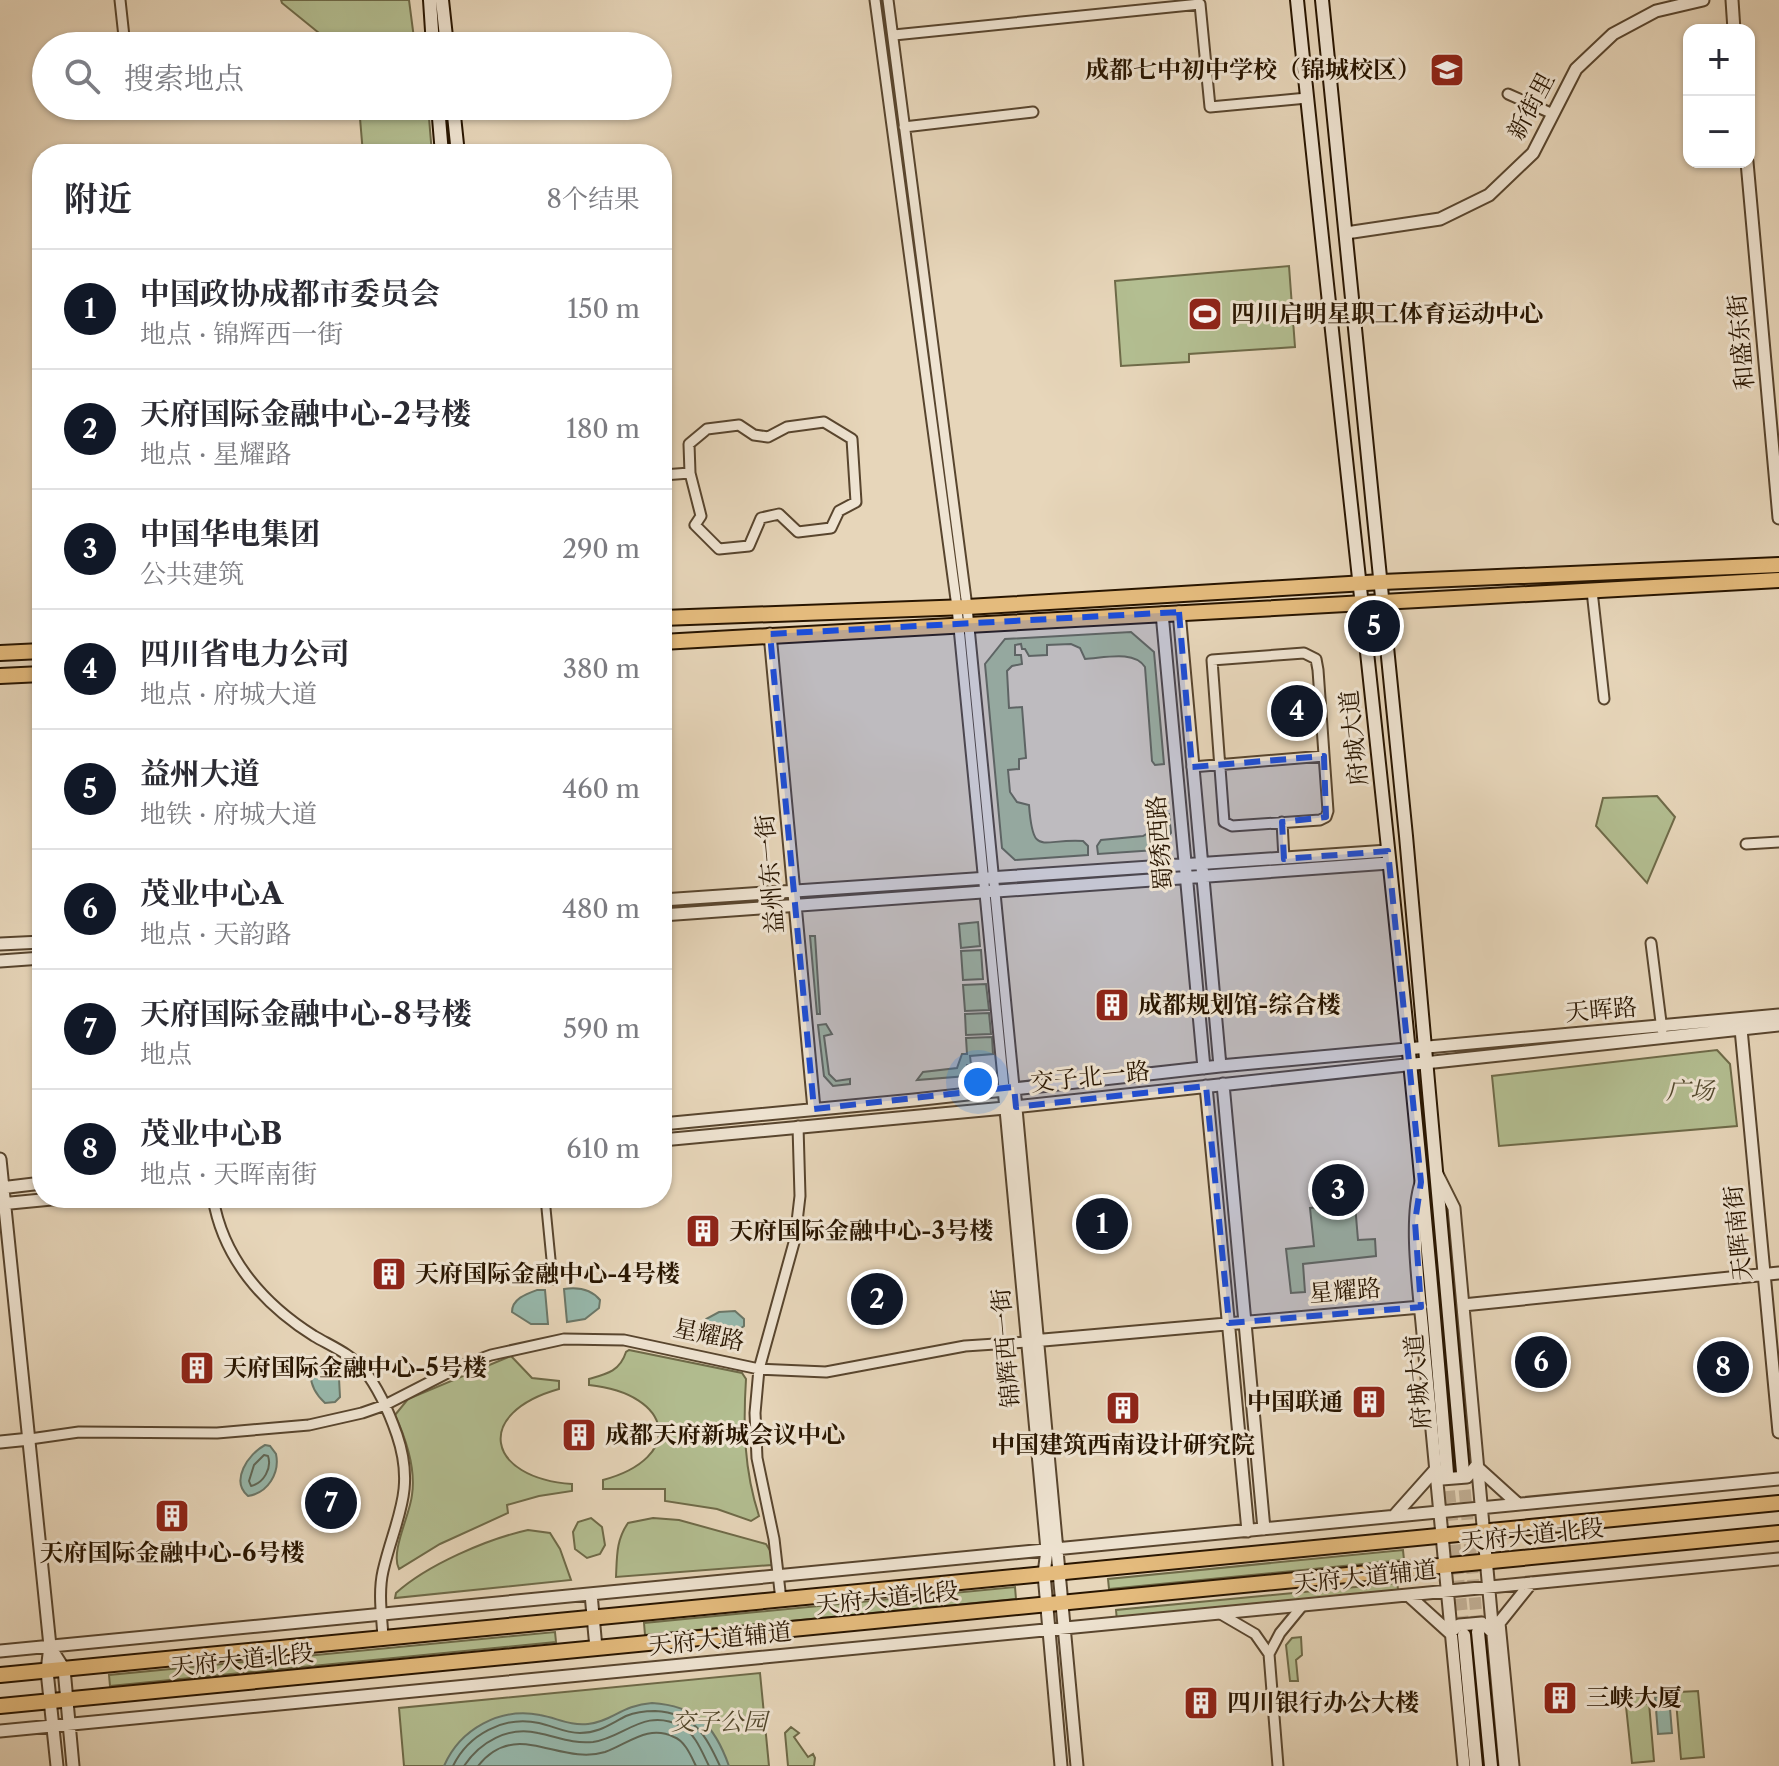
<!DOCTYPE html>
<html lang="zh">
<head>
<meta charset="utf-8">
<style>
  body { margin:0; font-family:"Libre Caslon Text","Noto Serif SC",serif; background:#f2f2f3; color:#2b2b33 }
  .controls { position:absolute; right:24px; top:24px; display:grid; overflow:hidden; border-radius:16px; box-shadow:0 2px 6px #0004 }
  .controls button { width:72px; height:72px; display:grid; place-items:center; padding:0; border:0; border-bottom:2px solid #e1e1e2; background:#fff; color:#2b2b33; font:40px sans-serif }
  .you { position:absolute; left:978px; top:1082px; width:28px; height:28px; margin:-20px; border:6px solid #fff; border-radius:50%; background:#1a73e8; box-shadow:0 0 0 12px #1a73e833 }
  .badge { display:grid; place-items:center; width:52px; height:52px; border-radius:50%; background:#111827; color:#fff; font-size:26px; font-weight:700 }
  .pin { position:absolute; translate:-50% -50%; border:4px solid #fff; box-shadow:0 2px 8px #0006 }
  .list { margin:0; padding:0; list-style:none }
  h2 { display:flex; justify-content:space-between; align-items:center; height:104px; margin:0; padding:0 32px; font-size:34px }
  h2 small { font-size:26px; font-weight:400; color:#7c7c81 }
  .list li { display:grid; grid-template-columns:52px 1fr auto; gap:24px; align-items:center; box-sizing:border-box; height:120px; padding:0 32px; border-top:2px solid #e1e1e2 }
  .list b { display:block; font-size:30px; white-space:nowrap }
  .list p { margin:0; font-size:26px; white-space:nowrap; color:#7c7c81 }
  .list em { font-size:26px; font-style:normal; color:#7c7c81 }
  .icon { flex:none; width:44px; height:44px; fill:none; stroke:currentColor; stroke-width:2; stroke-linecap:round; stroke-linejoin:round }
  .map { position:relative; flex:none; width:1779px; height:1766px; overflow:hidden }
  .search { position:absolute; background:#fff; box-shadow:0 2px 6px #0004; left:32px; top:32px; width:640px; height:88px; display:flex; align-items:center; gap:20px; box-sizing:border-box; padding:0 28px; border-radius:44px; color:#7c7c81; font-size:30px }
  .panel { position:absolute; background:#fff; box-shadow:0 2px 6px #0004; left:32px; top:144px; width:640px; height:1064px; border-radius:32px }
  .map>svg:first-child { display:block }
  .green { fill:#b3be91; stroke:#6e6a48; stroke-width:2 }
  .water { fill:#97b9ad; stroke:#6b7768; stroke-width:2 }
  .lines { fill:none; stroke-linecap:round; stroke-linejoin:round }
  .shore { stroke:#606756; stroke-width:2 }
  .secondary-tunnel { stroke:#c1af95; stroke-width:12; stroke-dasharray:12 6; stroke-linecap:butt }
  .pedestrian-casing { stroke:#58452e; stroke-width:11 }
  .minor-casing { stroke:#58452e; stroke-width:13 }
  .tertiary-casing { stroke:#58452e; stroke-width:15 }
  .secondary-casing { stroke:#281500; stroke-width:16 }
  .primary-casing { stroke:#281500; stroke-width:18 }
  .pedestrian { stroke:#efe4d2; stroke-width:7 }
  .minor { stroke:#efe4d2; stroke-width:9 }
  .tertiary { stroke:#efe4d2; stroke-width:11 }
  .secondary { stroke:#efe4d2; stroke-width:12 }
  .primary { stroke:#e4bb7d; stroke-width:14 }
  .marked { fill:#1d4ed8; fill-opacity:0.2; stroke:#1d4ed8; stroke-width:6; stroke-dasharray:16 10; stroke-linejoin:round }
  .labels { text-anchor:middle; stroke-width:6; stroke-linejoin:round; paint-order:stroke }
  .poi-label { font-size:24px; font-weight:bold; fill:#281500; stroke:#efe4d2; text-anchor:start }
  .street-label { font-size:24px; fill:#281500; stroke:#efe4d2 }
  .park-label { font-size:24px; font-style:italic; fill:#52482c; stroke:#efe4d2 }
</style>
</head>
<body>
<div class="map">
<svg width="1779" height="1766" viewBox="0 0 1779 1766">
  <rect width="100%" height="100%" fill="#e7d6ba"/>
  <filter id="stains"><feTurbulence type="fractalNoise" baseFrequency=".0025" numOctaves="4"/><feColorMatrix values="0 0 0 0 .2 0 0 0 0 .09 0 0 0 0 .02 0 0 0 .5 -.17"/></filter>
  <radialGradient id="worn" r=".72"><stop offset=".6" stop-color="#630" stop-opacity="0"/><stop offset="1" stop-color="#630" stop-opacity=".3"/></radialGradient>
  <!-- green -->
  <path class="green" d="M281 0H409L415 46H335L282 3Z
    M359 106H428L432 154H363Z
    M1289 266 1295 347 1189 354V362L1121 366 1115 281Z
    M1131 632 1154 652 1164 764 1155 765 1152 761 1145 667C1134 650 1104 658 1085 659L1080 648 1071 644 1047 645V655L1029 656 1025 649H1022L1021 644 1015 645V655H1021L1022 664 1012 666 1007 671 1009 708 1022 707 1026 758 1019 759V769L1008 770 1010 792 1017 802 1029 805C1033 859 1041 838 1083 841L1088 846V855L1015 860 1002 848 985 664 1005 639Z
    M1657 796 1675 817 1647 883 1596 826 1603 798Z
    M1169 814 1171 833 1156 850 1098 854 1097 846 1101 840 1143 836 1153 830 1157 815Z
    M978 922 980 946 961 948 959 924Z
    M810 936H815L820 1014H817Z
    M981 950 983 979 963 980 961 951Z
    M986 984 989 1010 965 1011 963 985Z
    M989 1013 991 1034 966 1035 965 1014Z
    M826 1024 832 1034 824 1036 829 1074 836 1081 850 1079V1084L833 1086 824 1076 818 1025Z
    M992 1037 993 1054 970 1056 971 1065H967V1076L917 1080 923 1072 957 1068 962 1054H967L966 1038Z
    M1717 1050 1730 1064 1737 1126 1499 1146 1492 1076Z
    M1355 1204 1358 1240 1375 1239 1376 1256 1303 1264 1305 1292 1291 1293 1286 1249 1314 1246 1310 1208Z
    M629 1350 742 1373 746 1379C743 1426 744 1470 759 1516L751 1521 717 1509 665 1501V1489H603V1480C685 1458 674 1394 589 1385V1379C607 1374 620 1371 626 1352Z
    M511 1356 532 1378 559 1381V1389C473 1413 486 1478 572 1484V1491L539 1496 507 1505 508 1513 440 1544 399 1569C390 1552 410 1515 412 1495 416 1468 406 1439 395 1415L408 1399Z
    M591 1518 602 1527 605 1545 600 1554 587 1558 575 1549 573 1532 578 1522Z
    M653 1518 679 1520 766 1544 771 1552 772 1565 616 1577C617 1557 616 1540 628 1523Z
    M528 1530 550 1533 560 1549 571 1580 395 1598 396 1593C427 1565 487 1539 528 1530Z
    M1403 1550 1404 1560 1109 1589 1108 1579Z
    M1397 1583 1399 1595 1117 1621 1116 1610Z
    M1015 1587 1016 1599 645 1635 644 1623Z
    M555 1632 556 1642 110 1686 109 1675Z
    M1301 1637 1302 1655 1296 1660 1298 1681H1290L1286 1645 1292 1638Z
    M760 1673 769 1766H404L399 1708Z
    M1698 1691 1704 1757 1681 1759 1676 1701H1680L1679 1692Z
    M1643 1695 1644 1704 1649 1703 1654 1761 1632 1763 1625 1697Z
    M791 1727 799 1733 794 1737 808 1757 813 1754 815 1758 814 1766H788L785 1733Z"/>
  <!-- water -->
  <path class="water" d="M564 1289C577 1287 591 1289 600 1300L599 1308 585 1319 567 1322Z
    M537 1290H545L548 1324H531L512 1312C512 1299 526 1294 537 1290Z
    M735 1311 744 1319V1326C731 1337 708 1339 706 1319L719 1312Z
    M316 1362 330 1365 339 1378 340 1397 335 1402 325 1403C314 1393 308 1380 312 1365Z
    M265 1445 270 1446 276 1454C280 1473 268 1493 248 1496 230 1481 248 1454 265 1445Z
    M1669 1696 1672 1733 1658 1734 1655 1697Z
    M652 1703C696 1706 714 1724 729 1766H444C460 1729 500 1707 540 1715 557 1718 570 1726 588 1724 611 1722 622 1705 652 1703Z"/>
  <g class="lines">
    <!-- shore -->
    <path class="shore" d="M264 1455 268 1456C272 1468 264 1483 251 1486L249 1481 254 1465Z
      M453 1766C468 1735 504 1715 539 1723 553 1726 565 1733 580 1733 599 1733 610 1724 626 1716 636 1712 645 1711 655 1711 694 1713 705 1734 720 1766
      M464 1766C480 1742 508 1726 538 1733 558 1737 572 1744 593 1742 624 1738 644 1707 681 1726 695 1733 702 1752 709 1766
      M478 1766C516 1718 559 1766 605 1752 628 1744 648 1724 674 1737 685 1741 691 1756 696 1766"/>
    <!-- secondary-tunnel -->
    <path class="secondary-tunnel" d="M1463 1472 1478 1632
      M1447 1473 1464 1633"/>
    <!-- pedestrian casing -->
    <g class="pedestrian-casing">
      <path id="pedestrian" d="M545 1198 553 1280"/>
    </g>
    <!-- minor casing -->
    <g class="minor-casing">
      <path id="minor" d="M120 0 125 46
        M875 0 957 607 1004 1088
        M888 0 967 607 1014 1087
        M894 35 1200 4 1210 107 1307 98
        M1508 94 1553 114
        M904 127 1033 112
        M663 475 690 473 701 516 695 525 719 549 749 546 761 518 779 514 798 532 831 528 839 511 856 502 852 439 824 422 787 427 768 437 754 435 739 425 707 429 689 444 690 473
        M1592 591 1604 699
        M1304 653 1316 659 1318 670 1328 811 1326 817 1320 820 1232 826 1224 822 1212 660Z
        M1192 767 1324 756
        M1282 822 1284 859
        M1746 844 1779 842
        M1651 943 1662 1030
        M213 1198C223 1258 263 1304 314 1336 331 1346 351 1354 364 1370 379 1389 389 1412 397 1435 416 1491 395 1519 383 1571 378 1593 382 1617 383 1638
        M30 1439 79 1432 217 1433 309 1425 362 1413 385 1405 463 1365 491 1355 564 1339 624 1340 759 1369 826 1372 965 1346 1027 1342
        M781 1600 774 1539 757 1458 755 1413 759 1369 795 1239 800 1196 798 1126
        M1219 1613 1255 1634 1269 1654
        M1278 1766 1269 1654 1280 1633 1303 1605"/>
    </g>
    <!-- tertiary casing -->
    <g class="tertiary-casing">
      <path id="tertiary" d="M1732 0 1734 30
        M1747 162 1779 518
        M1346 233 1440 219 1489 195 1533 153 1576 69 1613 34 1656 11 1703 0
        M1179 612 1220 1066
        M1162 613 1204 1068
        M770 634 814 1109
        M662 900 1388 851
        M662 915 1389 863
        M0 944 42 942
        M0 961 42 958
        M1741 1029 1779 1432
        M1223 1084 1264 1529
        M1206 1086 1248 1531
        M1014 1087 1077 1766
        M1004 1088 1047 1550 1044 1574 1061 1766
        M662 1124 914 1100 1220 1066 1779 1015
        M662 1140 1005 1108 1779 1025
        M0 1159 50 1646 47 1671 57 1766
        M1437 1174 1454 1208 1505 1766
        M1421 1183C1408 1224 1421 1301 1424 1346 1436 1486 1450 1626 1464 1766
        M0 1188 42 1183
        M0 1204 62 1198
        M1463 1305 1779 1273
        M1032 1341 1421 1307
        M0 1442 30 1439
        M1394 1516 1435 1470 1442 1479 1467 1477 1476 1466 1518 1504
        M591 1594 596 1648
        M1408 1595 1450 1633 1459 1625 1482 1623 1492 1632
        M50 1647 64 1669 73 1766
        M0 1651 1779 1479
        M0 1731 1779 1559
        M1513 1766 1499 1623 1531 1583"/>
    </g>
    <!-- secondary casing -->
    <g class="secondary-casing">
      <path id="secondary" d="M430 0 433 46
        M442 0 447 46
        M1297 0C1347 491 1408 981 1447 1473
        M1322 0 1406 836 1463 1472
        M438 106 442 154
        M453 106 458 154
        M1478 1632 1491 1766
        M1464 1635 1476 1766"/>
    </g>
    <!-- primary casing -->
    <g class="primary-casing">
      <path id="primary" d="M662 618 967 607 1382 582 1779 565
        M662 642 1779 580
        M0 653 42 651
        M0 676 42 674
        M0 1675 1779 1503
        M0 1706 1779 1533"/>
    </g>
    <!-- pedestrian -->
    <use href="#pedestrian" class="pedestrian"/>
    <!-- minor -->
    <use href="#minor" class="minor"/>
    <!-- tertiary -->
    <use href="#tertiary" class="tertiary"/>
    <!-- secondary -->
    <use href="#secondary" class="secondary"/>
    <!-- primary -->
    <use href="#primary" class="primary"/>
  </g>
  <!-- marked area -->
  <path class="marked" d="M1179 612 1192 767 1324 756 1326 817 1282 822 1284 859 1388 851 1421 1182 1415 1222 1421 1307 1229 1323 1206 1086 1016 1107 1014 1087 814 1109 770 634Z"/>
  <!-- icons -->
  <defs>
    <g id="school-square" transform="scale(1.8)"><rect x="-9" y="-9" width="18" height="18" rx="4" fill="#8f2418" stroke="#efe4d2"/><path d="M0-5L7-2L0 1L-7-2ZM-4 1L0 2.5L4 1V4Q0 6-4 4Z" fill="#fff"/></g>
    <g id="stadium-square" transform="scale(1.8)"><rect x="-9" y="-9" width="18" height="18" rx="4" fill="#8f2418" stroke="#efe4d2"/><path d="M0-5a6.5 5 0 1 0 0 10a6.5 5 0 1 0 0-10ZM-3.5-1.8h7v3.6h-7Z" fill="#fff"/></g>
    <g id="building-square" transform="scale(1.8)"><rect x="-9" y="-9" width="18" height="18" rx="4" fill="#8f2418" stroke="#efe4d2"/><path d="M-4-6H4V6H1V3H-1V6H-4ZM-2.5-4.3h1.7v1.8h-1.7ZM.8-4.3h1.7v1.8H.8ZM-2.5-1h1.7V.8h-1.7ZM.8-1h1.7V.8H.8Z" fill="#fff"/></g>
  </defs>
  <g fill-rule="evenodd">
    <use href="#school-square" x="1447" y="70"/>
    <use href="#stadium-square" x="1205" y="314"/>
    <use href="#building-square" x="1112" y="1005"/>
    <use href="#building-square" x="703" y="1231"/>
    <use href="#building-square" x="389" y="1274"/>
    <use href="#building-square" x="197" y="1368"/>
    <use href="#building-square" x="1369" y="1402"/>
    <use href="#building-square" x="1123" y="1408"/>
    <use href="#building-square" x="579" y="1435"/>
    <use href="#building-square" x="172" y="1516"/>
    <use href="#building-square" x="1560" y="1698"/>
    <use href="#building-square" x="1201" y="1703"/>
  </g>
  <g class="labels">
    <!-- poi labels -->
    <g class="poi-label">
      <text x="1421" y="78" text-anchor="end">成都七中初中学校（锦城校区）</text>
      <text x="1231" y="322">四川启明星职工体育运动中心</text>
      <text x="1138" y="1013">成都规划馆-综合楼</text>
      <text x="729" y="1239">天府国际金融中心-3号楼</text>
      <text x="415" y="1282">天府国际金融中心-4号楼</text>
      <text x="223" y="1376">天府国际金融中心-5号楼</text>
      <text x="1343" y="1410" text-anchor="end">中国联通</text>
      <text x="605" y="1443">成都天府新城会议中心</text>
      <text x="1123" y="1453" text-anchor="middle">中国建筑西南设计研究院</text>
      <text x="172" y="1561" text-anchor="middle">天府国际金融中心-6号楼</text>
      <text x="1586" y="1706">三峡大厦</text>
      <text x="1227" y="1711">四川银行办公大楼</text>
    </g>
    <!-- street labels -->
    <g class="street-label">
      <text transform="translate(1531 106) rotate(-62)" y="8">新街里</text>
      <text transform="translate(1741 342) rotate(-95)" y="8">和盛东街</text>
      <text transform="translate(1354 738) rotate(-96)" y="8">府城大道</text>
      <text transform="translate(1160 843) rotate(-95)" y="8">蜀绣西路</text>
      <text transform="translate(770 874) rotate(-95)" y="8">益州东一街</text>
      <text transform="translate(1601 1010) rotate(-5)" y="8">天晖路</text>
      <text transform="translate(1090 1077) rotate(-6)" y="8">交子北一路</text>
      <text transform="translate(1738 1233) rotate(-96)" y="8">天晖南街</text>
      <text transform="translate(1345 1291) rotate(-5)" y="8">星耀路</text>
      <text transform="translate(709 1335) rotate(12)" y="8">星耀路</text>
      <text transform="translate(1006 1348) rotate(-95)" y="8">锦辉西一街</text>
      <text transform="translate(1418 1382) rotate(-95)" y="8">府城大道</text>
      <text transform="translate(1532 1535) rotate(-6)" y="8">天府大道北段</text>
      <text transform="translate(1365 1577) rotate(-6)" y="8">天府大道辅道</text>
      <text transform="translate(887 1598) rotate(-6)" y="8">天府大道北段</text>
      <text transform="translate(720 1639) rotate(-6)" y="8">天府大道辅道</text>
      <text transform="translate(242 1660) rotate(-6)" y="8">天府大道北段</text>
    </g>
    <!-- park labels -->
    <g class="park-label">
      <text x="1690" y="1099">广场</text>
      <text x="719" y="1730">交子公园</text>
    </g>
  </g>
  <rect width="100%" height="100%" filter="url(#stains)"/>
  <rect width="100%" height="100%" fill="url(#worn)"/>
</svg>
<div class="controls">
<button>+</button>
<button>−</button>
</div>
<div class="you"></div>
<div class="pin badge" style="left:1102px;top:1224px">1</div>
<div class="pin badge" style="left:877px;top:1299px">2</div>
<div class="pin badge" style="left:1338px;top:1190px">3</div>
<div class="pin badge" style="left:1297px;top:711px">4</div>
<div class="pin badge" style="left:1374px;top:626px">5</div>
<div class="pin badge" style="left:1541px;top:1362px">6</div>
<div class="pin badge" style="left:331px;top:1503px">7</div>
<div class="pin badge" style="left:1723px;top:1367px">8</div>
<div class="search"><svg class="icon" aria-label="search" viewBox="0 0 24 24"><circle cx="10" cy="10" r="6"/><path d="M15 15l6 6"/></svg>搜索地点</div>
<section class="panel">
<h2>附近<small>8个结果</small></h2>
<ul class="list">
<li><span class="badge">1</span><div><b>中国政协成都市委员会</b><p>地点 · 锦辉西一街</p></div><em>150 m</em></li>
<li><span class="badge">2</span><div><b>天府国际金融中心-2号楼</b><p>地点 · 星耀路</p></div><em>180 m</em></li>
<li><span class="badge">3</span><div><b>中国华电集团</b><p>公共建筑</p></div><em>290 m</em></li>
<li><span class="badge">4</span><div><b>四川省电力公司</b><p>地点 · 府城大道</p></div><em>380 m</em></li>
<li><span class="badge">5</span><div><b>益州大道</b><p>地铁 · 府城大道</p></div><em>460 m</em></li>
<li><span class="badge">6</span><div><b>茂业中心A</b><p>地点 · 天韵路</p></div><em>480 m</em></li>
<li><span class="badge">7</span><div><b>天府国际金融中心-8号楼</b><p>地点</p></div><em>590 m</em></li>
<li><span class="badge">8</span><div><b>茂业中心B</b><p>地点 · 天晖南街</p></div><em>610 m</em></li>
</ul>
</section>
</div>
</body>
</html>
